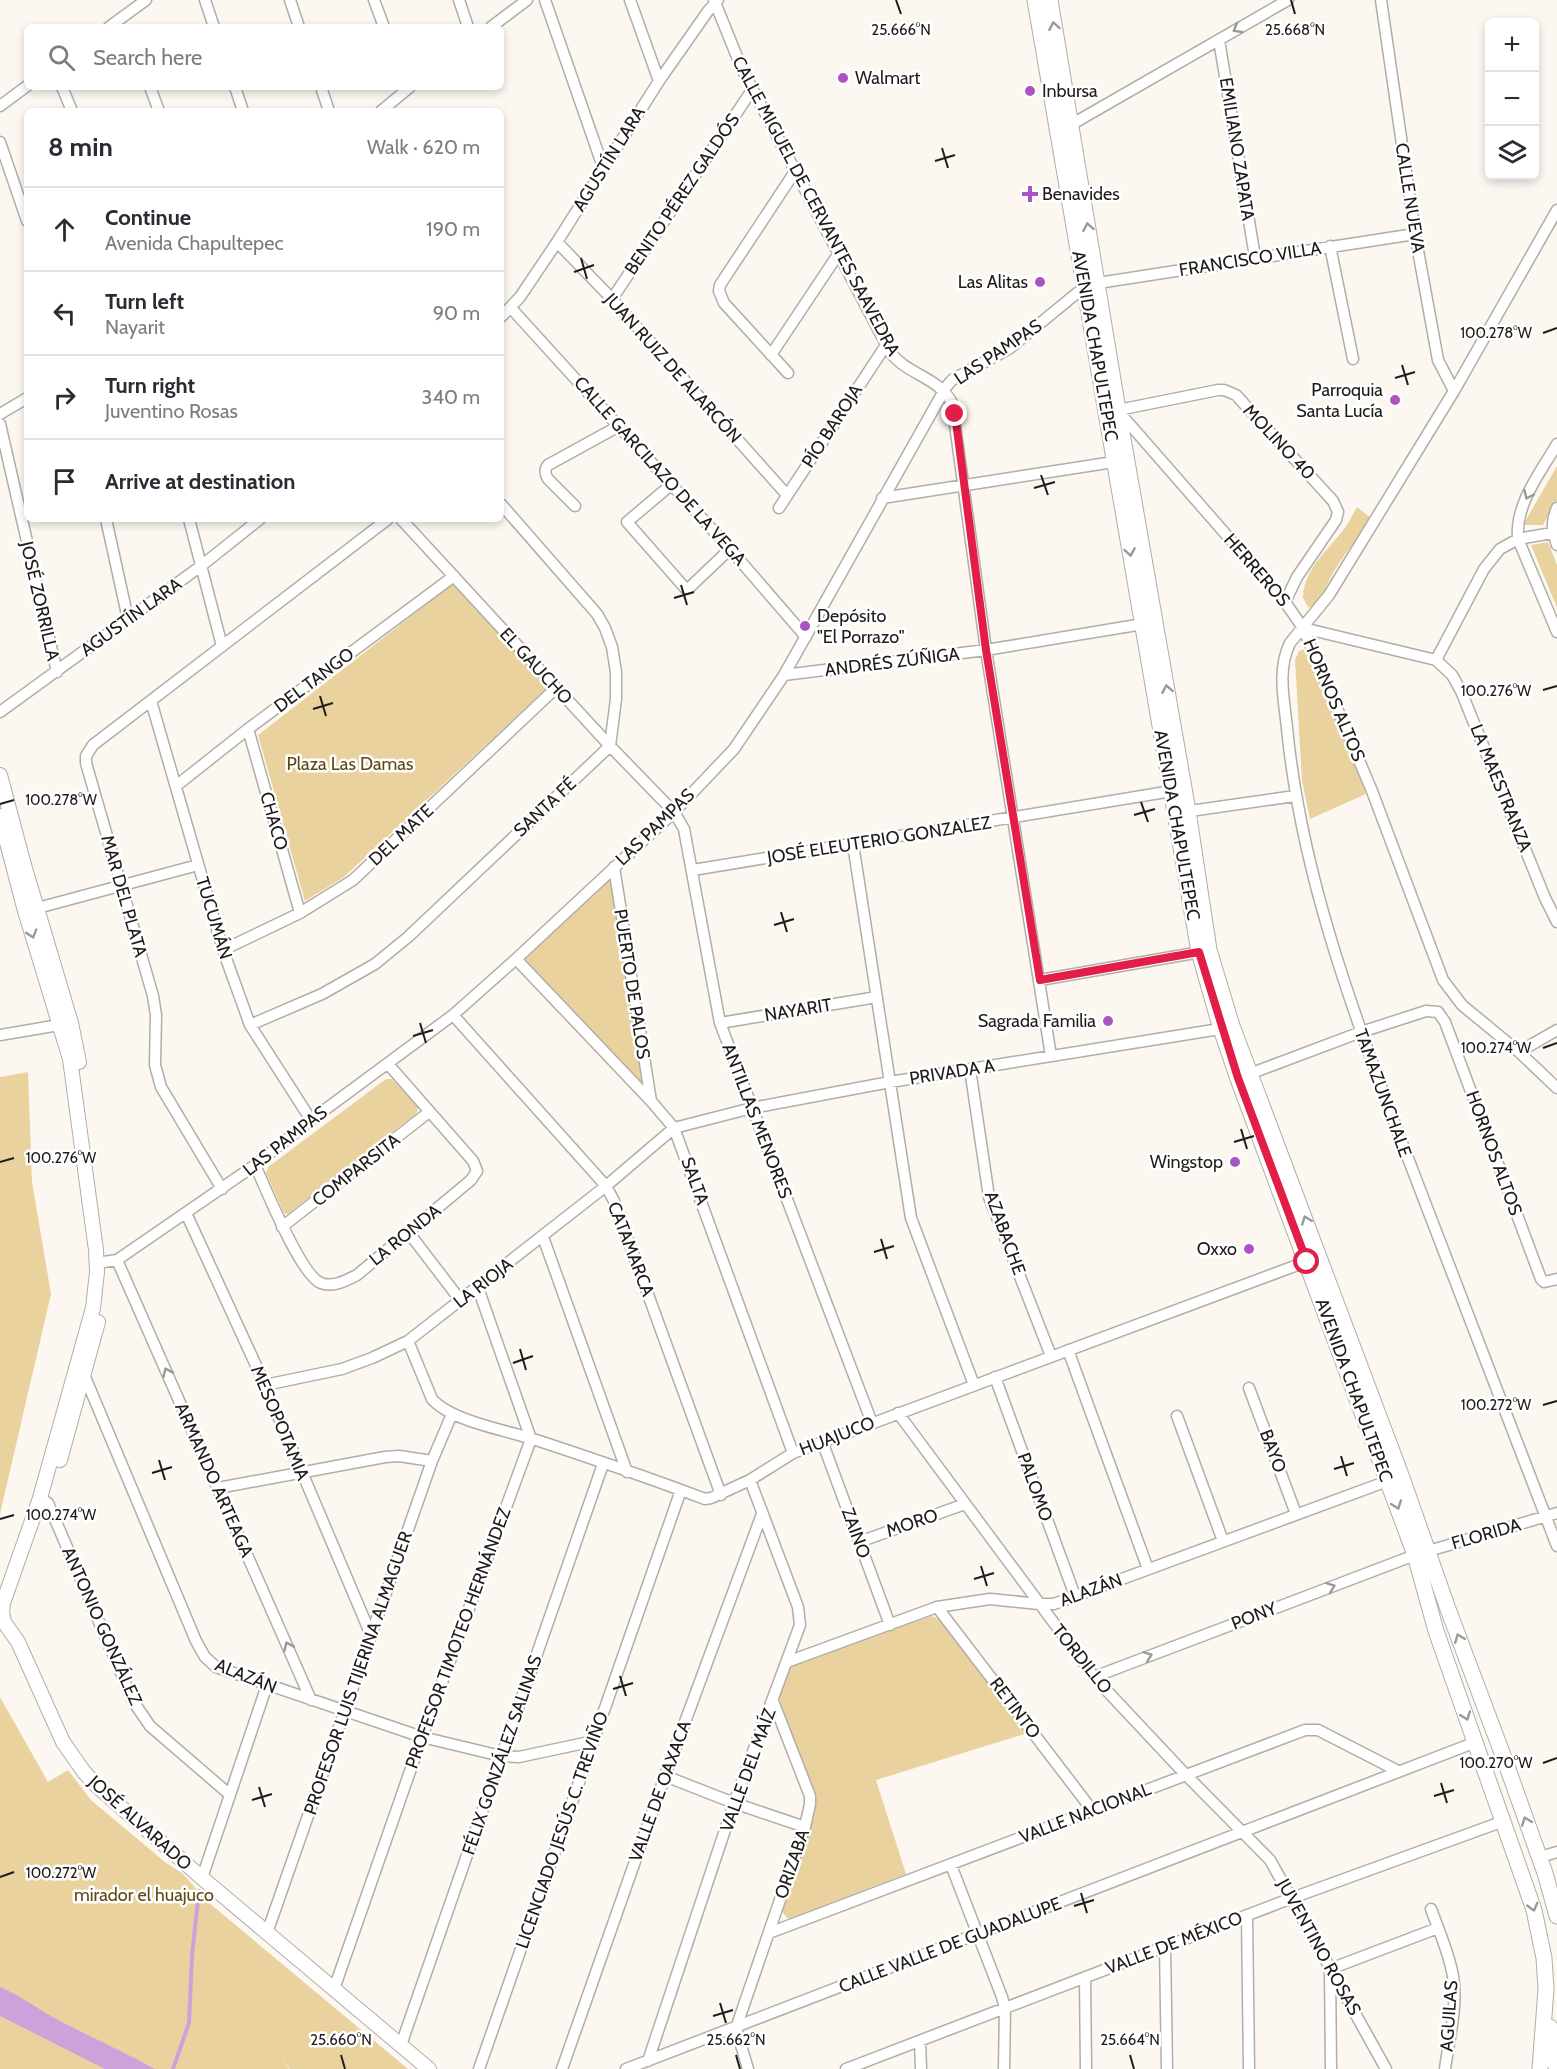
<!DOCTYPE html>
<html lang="en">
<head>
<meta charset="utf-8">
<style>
  body { margin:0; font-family:Cabin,sans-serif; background:#f7f7f7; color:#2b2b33 }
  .controls { position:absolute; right:18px; top:18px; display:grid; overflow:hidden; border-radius:9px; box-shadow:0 3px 9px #0003 }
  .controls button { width:54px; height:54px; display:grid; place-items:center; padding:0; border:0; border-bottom:2px solid #e1e1e2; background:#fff; color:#2b2b33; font:30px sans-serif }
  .stop { position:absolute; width:18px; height:18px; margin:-14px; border:4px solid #e11d48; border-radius:50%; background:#fff }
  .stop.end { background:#e11d48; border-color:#fff; box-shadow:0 2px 6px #0008 }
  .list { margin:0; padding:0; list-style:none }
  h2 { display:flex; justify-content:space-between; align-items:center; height:78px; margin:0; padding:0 24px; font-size:26px }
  h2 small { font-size:20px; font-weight:400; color:#7c7c81 }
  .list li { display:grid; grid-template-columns:39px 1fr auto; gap:18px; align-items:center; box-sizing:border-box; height:84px; padding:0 24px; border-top:2px solid #e1e1e2 }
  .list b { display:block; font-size:22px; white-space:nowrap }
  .list p { margin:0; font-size:20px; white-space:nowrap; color:#7c7c81 }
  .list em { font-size:20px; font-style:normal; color:#7c7c81 }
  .icon { flex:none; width:33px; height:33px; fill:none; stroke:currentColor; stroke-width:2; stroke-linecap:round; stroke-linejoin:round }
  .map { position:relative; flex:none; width:1557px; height:2069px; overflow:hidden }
  .search { position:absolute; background:#fff; box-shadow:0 3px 9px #0003; left:24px; top:24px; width:480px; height:66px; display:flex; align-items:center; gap:15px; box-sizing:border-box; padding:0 21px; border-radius:9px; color:#7c7c81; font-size:22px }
  .panel { position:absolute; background:#fff; box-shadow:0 3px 9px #0003; left:24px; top:108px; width:480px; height:414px; border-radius:9px }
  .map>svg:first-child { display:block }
  .green { fill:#ead29f }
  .water { fill:#cda2da }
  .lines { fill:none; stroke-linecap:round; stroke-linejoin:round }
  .stream { stroke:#cda2da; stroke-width:4 }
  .minor-casing { stroke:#b1ada7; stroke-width:13 }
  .tertiary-casing { stroke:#b1ada7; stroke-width:16 }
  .secondary-casing { stroke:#b1ada7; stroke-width:17 }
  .minor { stroke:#fff; stroke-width:10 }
  .tertiary { stroke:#fff; stroke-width:14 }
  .secondary { stroke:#fff; stroke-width:15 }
  .oneway { stroke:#999998 }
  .route { stroke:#e11d48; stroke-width:8 }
  .ticks { fill:none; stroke:#1d1c1a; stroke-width:2 }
  .poi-dot { fill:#a954c2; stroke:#fff; stroke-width:2 }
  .labels { text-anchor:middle; stroke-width:5; stroke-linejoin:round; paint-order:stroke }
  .poi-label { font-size:18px; fill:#1d1c1a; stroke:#fff; text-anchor:end }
  .street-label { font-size:18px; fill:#1d1c1a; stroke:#fff }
  .park-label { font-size:18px; fill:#5d4814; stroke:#fff }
  .ticks-label { font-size:15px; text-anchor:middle; fill:#1d1c1a; stroke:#fff; stroke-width:5; stroke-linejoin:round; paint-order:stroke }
</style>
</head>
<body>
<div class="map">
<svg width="1557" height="2069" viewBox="0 0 1557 2069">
  <rect width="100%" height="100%" fill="#fcf8f1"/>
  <!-- green -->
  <path class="green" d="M1557 466V500L1543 525H1523Z
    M1357 507 1372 519C1352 546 1328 572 1320 605L1312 608 1308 607 1303 598C1304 568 1328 550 1345 528 1349 522 1353 514 1357 507Z
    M1548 542 1557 565V608L1531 545Z
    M454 583 548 687 344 877 305 901 258 735Z
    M1306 649 1316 660 1366 794 1310 819 1302 781 1295 660 1299 651Z
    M614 867 651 1101 516 959Z
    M28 1072 32 1182 51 1294 0 1514V1077Z
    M386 1079H392L418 1107 417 1113 288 1214 284 1213 266 1173 268 1167Z
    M932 1616 940 1620 1028 1733 876 1780 906 1874 791 1918H787L783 1913V1910L814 1802 782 1708 778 1692 790 1665Z
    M0 1697 48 1782 68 1770 91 1800 165 1862 183 1874 208 1902 408 2069H290L282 2059 289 2069H0Z"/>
  <!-- water -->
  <path class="water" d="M0 1987C22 1996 40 2011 62 2022 93 2038 124 2052 155 2069H105L0 2016Z"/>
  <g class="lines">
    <!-- stream -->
    <path class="stream" d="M173 2069 189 2023 192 1956 199 1891"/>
    <!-- minor casing -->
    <g class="minor-casing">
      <path id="minor" d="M205 0 214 27
        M290 0 299 27
        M374 0 384 27
        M459 0 468 27
        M545 0 603 167
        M630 0 659 81
        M714 0 742 69 890 352C907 375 939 377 952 403L986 650 1051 1056
        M1381 0 1415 234 1438 360 1454 391
        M109 27 146 0
        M491 27 527 0
        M1219 40 1255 257
        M62 87 72 111
        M150 87 159 111
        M235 87 243 111
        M321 87 329 111
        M0 106 27 86
        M381 111 410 87
        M1067 127 1288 0
        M0 142 27 221
        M1557 210 1454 391 1329 595 1290 643C1277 669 1284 700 1287 728 1301 872 1351 1006 1401 1140 1452 1276 1505 1411 1557 1546
        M557 242 612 299 787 495
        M1330 246 1353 359
        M612 299 752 90
        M511 308 730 549 806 637
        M501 317 520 297 557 242 659 81 708 11 718 0
        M771 355 839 253
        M788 373 724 303 719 291 720 285 796 170
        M1113 411 1218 390H1224L1236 395 1333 501 1338 512 1336 520 1297 577 1285 602
        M1119 412 1285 602 1303 628 1436 660 1452 675 1461 691 1545 898 1557 922
        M0 414 27 398
        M0 424 57 672
        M1557 444C1540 473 1515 504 1518 539L1557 632
        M672 484 627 522 685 588H689L730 549
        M882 498 1120 461
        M575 506 548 479C545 474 544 470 548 465L619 426
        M779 508 886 345
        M1557 508C1551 522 1552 531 1557 545
        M106 519 128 619
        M189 519 222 646
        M401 519 610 746 674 812 684 829 720 1023 872 1423
        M1303 628 1372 791 1443 980 1462 1005 1519 1052 1557 1088
        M1436 660 1484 569 1500 549 1518 539 1552 533
        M784 675 986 650 1149 623
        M151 701 223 950 250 1025 311 1120
        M0 712 201 566 260 519
        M248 729 300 913
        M176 786 248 729 454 576
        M1183 812 1295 796
        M853 844 911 1218 974 1385
        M614 867 651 1101
        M693 870 1178 790
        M30 910 198 865
        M223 950 300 913 353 880 556 688
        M516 959 651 1101 674 1128 793 1453
        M1040 980 1206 951
        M453 1015 606 1186 614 1201 721 1495
        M720 1023 877 997
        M250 1025 322 994 375 964 408 937 610 746 616 699V672L612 647 605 628 597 614 501 504
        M0 1035 65 1024
        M1519 1052 1557 1030
        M970 1069 989 1197 1051 1356
        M1244 1076 1361 1032 1426 1011 1438 1012 1445 1022 1541 1279 1544 1282 1557 1279
        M255 1165C265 1187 301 1276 321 1283 333 1288 347 1280 357 1275L471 1180 477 1171 473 1161 388 1064
        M222 1189 161 1087 155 1065 156 1015 153 996 86 763V756L93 745 388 519
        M186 1213 265 1385 371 1635
        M282 1227 429 1112
        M409 1233 461 1301
        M543 1237 627 1472
        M117 1260 311 1700
        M97 1263 117 1260 255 1165 311 1120 453 1015 516 959 674 812 734 749 784 675 946 387 952 380 1010 348 1077 293 1098 283 1415 234
        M408 1341 432 1399C450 1420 503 1430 530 1438 588 1457 647 1477 705 1499L711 1498 750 1480 793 1453 1311 1260
        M1068 1350 1148 1569
        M79 1374 85 1377 196 1641 205 1657 216 1667 422 1737 501 1756 519 1757 594 1741
        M995 1377 1075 1596
        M265 1385 342 1369 372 1358 408 1341 606 1186 674 1128 752 1108 890 1082 1226 1028
        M1249 1388 1296 1514
        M898 1413 1094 1677 1185 1774 1270 1860 1386 2069
        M1177 1416 1223 1541
        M822 1441 890 1625
        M218 1488 385 1457 399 1456 432 1461
        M40 1498 48 1503 133 1701 150 1726 229 1794
        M859 1542 965 1504
        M937 1607 1092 1810
        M787 1662 937 1607 990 1599 1039 1604H1054L1393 1479
        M1094 1677 1415 1555 1557 1513
        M665 1776 734 1803 805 1827
        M1540 1857 1557 1852
        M951 1865 1002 1997 1005 2008 1004 2069
        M202 1878 267 1685
        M1431 1909C1439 1931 1449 1953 1453 1976 1458 2006 1449 2039 1445 2069
        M1247 1915 1249 2069
        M267 1933 432 1461 452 1414
        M769 1933 1305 1730H1318L1398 1771
        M1165 1946 1167 2069
        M1085 1977 1086 2069
        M334 1989 422 1737 531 1439 478 1288
        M920 2041 921 2069
        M401 2045 603 1464
        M648 2061 734 1803 800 1625 798 1607 750 1480
        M479 2069 681 1490
        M562 2069 665 1776 762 1514
        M626 2069 1476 1742
        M748 2069 736 2028 805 1827 810 1804V1796L773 1701
        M846 2069 1292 1898 1504 1821
        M1331 2069 1330 1969 1438 1928"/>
    </g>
    <!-- tertiary casing -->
    <g class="tertiary-casing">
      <path id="tertiary" d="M0 775 24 865 71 1023 79 1062
        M0 816 25 911 70 1059 96 1250 97 1272 93 1308 40 1498 3 1603 2 1612 4 1622 18 1642 63 1742 84 1772 97 1786 202 1878 429 2069
        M60 1460 98 1322"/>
    </g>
    <!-- secondary casing -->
    <g class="secondary-casing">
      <path id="secondary" d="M1035 0 1199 952 1221 1029 1238 1079 1415 1555 1436 1631 1534 1910 1544 1958 1546 1989 1540 2069
        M1050 0 1118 410 1188 811 1209 950 1232 1026 1401 1475 1448 1609 1504 1758 1545 1873 1557 1916
        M1550 2027 1552 2030 1555 2064 1557 2068"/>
    </g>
    <!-- minor -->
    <use href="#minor" class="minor"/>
    <!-- tertiary -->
    <use href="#tertiary" class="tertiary"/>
    <!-- secondary -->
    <use href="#secondary" class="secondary"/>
  </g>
  <!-- one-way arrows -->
  <defs><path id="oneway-chevron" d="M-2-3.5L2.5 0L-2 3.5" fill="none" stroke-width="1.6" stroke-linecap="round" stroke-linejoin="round" transform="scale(1.5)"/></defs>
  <g class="oneway">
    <use href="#oneway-chevron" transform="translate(1054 26) rotate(-100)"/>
    <use href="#oneway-chevron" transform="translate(1237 29) rotate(150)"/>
    <use href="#oneway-chevron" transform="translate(1088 227) rotate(-100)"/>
    <use href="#oneway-chevron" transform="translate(1528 495) rotate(115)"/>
    <use href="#oneway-chevron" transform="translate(1130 552) rotate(81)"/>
    <use href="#oneway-chevron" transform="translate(1167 689) rotate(-100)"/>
    <use href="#oneway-chevron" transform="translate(32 934) rotate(73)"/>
    <use href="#oneway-chevron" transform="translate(1306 1220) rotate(-111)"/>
    <use href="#oneway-chevron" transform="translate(167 1372) rotate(-114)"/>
    <use href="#oneway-chevron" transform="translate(1397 1505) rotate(70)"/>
    <use href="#oneway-chevron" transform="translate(1331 1587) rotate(-21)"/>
    <use href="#oneway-chevron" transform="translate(1459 1638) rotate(-111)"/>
    <use href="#oneway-chevron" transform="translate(288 1646) rotate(-114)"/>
    <use href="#oneway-chevron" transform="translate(1148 1656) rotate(-21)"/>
    <use href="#oneway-chevron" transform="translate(1466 1716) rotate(70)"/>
    <use href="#oneway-chevron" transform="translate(1526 1821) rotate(-111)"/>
    <use href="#oneway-chevron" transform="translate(1533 1907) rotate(75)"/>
  </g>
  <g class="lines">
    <!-- route -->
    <path class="route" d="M955 414 986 650 1040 980 1199 952 1238 1078 1307 1262"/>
  </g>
  <!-- ticks -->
  <path class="ticks" d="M896 0 901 14M1291 0 1295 14M942 148 948 168M935 161 955 155M581 258 587 279M574 272 594 265M1543 333 1557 328M1402 365 1408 385M1395 378 1415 372M1041 475 1048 495M1034 488 1055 482M681 585 687 605M674 598 694 592M1543 690 1557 686M320 696 326 716M313 709 333 703M1141 802 1148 822M0 804 14 800M1134 815 1155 809M781 912 787 932M774 925 794 919M420 1023 426 1043M413 1036 433 1030M1543 1048 1557 1043M1241 1129 1247 1149M1234 1142 1254 1136M0 1162 14 1158M881 1239 887 1259M874 1252 894 1246M520 1349 526 1370M513 1363 533 1356M1543 1405 1557 1401M1341 1456 1347 1476M159 1460 165 1480M1334 1469 1354 1463M152 1473 172 1467M0 1519 14 1515M981 1566 987 1586M974 1579 994 1573M620 1676 626 1696M613 1689 633 1683M1543 1763 1557 1758M1441 1783 1447 1803M259 1787 265 1807M1434 1796 1454 1790M252 1800 272 1794M0 1877 14 1872M1081 1893 1087 1913M1074 1906 1094 1900M720 2003 726 2023M713 2016 733 2010M341 2055 345 2069M736 2055 740 2069M1130 2055 1134 2069"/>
  <!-- markers -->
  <g class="poi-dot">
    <circle cx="843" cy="78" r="6"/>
    <circle cx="1030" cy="91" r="6"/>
    <path d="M1027 185h6v6h6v6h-6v6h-6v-6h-6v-6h6z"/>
    <circle cx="1040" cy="282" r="6"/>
    <circle cx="1395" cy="400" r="6"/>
    <circle cx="805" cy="626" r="6"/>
    <circle cx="1108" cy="1021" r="6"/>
    <circle cx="1235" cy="1162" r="6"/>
    <circle cx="1249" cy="1249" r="6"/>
  </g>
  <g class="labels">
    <!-- poi labels -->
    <g class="poi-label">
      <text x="855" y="84" text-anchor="start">Walmart</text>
      <text x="1042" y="97" text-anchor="start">Inbursa</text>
      <text x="1042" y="200" text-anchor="start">Benavides</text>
      <text x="1028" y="288">Las Alitas</text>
      <text x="1383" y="396">Parroquia<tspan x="1383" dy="21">Santa Lucía</tspan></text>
      <text x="817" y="622" text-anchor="start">Depósito<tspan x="817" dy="21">"El Porrazo"</tspan></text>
      <text x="1096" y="1027">Sagrada Familia</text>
      <text x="1223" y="1168">Wingstop</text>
      <text x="1237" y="1255">Oxxo</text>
    </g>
    <!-- street labels -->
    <g class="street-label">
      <text transform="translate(1237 149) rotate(81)" y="6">EMILIANO ZAPATA</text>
      <text transform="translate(609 159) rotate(-58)" y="6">AGUSTÍN LARA</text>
      <text transform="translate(682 194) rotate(-56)" y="6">BENITO PÉREZ GALDÓS</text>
      <text transform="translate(1410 198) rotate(81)" y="6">CALLE NUEVA</text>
      <text transform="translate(816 206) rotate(62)" y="6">CALLE MIGUEL DE CERVANTES SAAVEDRA</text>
      <text transform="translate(1250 259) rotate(-9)" y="6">FRANCISCO VILLA</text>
      <text transform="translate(1095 346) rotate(80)" y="6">AVENIDA CHAPULTEPEC</text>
      <text transform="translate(998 352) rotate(-34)" y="6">LAS PAMPAS</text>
      <text transform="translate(673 368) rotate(48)" y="6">JUAN RUIZ DE ALARCÓN</text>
      <text transform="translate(832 426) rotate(-57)" y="6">PÍO BAROJA</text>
      <text transform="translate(1279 442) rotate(47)" y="6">MOLINO 40</text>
      <text transform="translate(660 471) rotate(48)" y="6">CALLE GARCILAZO DE LA VEGA</text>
      <text transform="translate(1257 570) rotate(49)" y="6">HERREROS</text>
      <text transform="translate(40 601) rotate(77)" y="6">JOSÉ ZORRILLA</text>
      <text transform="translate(131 617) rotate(-36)" y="6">AGUSTÍN LARA</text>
      <text transform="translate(892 662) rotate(-7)" y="6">ANDRÉS ZÚÑIGA</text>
      <text transform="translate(536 666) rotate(47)" y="6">EL GAUCHO</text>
      <text transform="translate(314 680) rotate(-37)" y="6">DEL TANGO</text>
      <text transform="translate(1334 700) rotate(67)" y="6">HORNOS ALTOS</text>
      <text transform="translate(1501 788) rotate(68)" y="6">LA MAESTRANZA</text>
      <text transform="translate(545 807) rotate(-43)" y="6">SANTA FÉ</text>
      <text transform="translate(274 821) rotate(74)" y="6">CHACO</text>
      <text transform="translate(1177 825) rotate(80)" y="6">AVENIDA CHAPULTEPEC</text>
      <text transform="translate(655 827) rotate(-44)" y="6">LAS PAMPAS</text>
      <text transform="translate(401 835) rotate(-43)" y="6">DEL MATE</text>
      <text transform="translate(879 840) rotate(-9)" y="6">JOSÉ ELEUTERIO GONZALEZ</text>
      <text transform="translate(124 896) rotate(74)" y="6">MAR DEL PLATA</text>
      <text transform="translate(214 918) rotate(73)" y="6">TUCUMÁN</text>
      <text transform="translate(632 984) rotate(81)" y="6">PUERTO DE PALOS</text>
      <text transform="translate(798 1010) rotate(-9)" y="6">NAYARIT</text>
      <text transform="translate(952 1072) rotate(-9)" y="6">PRIVADA A</text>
      <text transform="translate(1383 1093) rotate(70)" y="6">TAMAZUNCHALE</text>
      <text transform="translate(757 1121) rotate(69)" y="6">ANTILLAS MENORES</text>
      <text transform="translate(285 1141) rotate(-38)" y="6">LAS PAMPAS</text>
      <text transform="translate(1494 1153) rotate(70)" y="6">HORNOS ALTOS</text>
      <text transform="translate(356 1170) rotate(-38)" y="6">COMPARSITA</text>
      <text transform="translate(695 1181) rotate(70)" y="6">SALTA</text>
      <text transform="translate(1005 1233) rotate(70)" y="6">AZABACHE</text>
      <text transform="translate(405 1235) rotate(-39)" y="6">LA RONDA</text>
      <text transform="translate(631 1249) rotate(69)" y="6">CATAMARCA</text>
      <text transform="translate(483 1283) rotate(-38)" y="6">LA RIOJA</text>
      <text transform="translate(1354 1390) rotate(70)" y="6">AVENIDA CHAPULTEPEC</text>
      <text transform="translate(280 1423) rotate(67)" y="6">MESOPOTAMIA</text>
      <text transform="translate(837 1436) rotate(-21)" y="6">HUAJUCO</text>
      <text transform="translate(1273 1451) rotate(69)" y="6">BAYO</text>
      <text transform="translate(214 1480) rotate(66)" y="6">ARMANDO ARTEAGA</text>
      <text transform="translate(1035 1487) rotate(70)" y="6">PALOMO</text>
      <text transform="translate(912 1523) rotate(-19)" y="6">MORO</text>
      <text transform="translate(856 1533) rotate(70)" y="6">ZAINO</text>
      <text transform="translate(1486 1534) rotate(-16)" y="6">FLORIDA</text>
      <text transform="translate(1091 1590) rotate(-20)" y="6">ALAZÁN</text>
      <text transform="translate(1254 1616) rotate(-21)" y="6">PONY</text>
      <text transform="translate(102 1626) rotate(66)" y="6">ANTONIO GONZÁLEZ</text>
      <text transform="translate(458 1638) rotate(-70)" y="6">PROFESOR TIMOTEO HERNÁNDEZ</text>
      <text transform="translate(1082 1659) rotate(51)" y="6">TORDILLO</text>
      <text transform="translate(358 1673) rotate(-71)" y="6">PROFESOR LUIS TIJERINA ALMAGUER</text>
      <text transform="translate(246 1676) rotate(22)" y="6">ALAZÁN</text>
      <text transform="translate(1015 1708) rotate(53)" y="6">RETINTO</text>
      <text transform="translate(502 1755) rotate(-71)" y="6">FÉLIX GONZÁLEZ SALINAS</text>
      <text transform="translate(748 1770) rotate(-70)" y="6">VALLE DEL MAÍZ</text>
      <text transform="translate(660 1791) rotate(-70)" y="6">VALLE DE OAXACA</text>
      <text transform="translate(1085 1813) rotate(-21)" y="6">VALLE NACIONAL</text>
      <text transform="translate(140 1823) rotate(42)" y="6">JOSÉ ALVARADO</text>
      <text transform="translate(562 1830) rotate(-71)" y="6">LICENCIADO JESÚS C. TREVIÑO</text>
      <text transform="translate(792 1864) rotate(-71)" y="6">ORIZABA</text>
      <text transform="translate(1174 1943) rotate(-21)" y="6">VALLE DE MÉXICO</text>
      <text transform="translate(950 1945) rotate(-21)" y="6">CALLE VALLE DE GUADALUPE</text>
      <text transform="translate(1319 1947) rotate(61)" y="6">JUVENTINO ROSAS</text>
      <text transform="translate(1449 2016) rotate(-86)" y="6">AGUILAS</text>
    </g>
    <!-- park labels -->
    <g class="park-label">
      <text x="350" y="770">Plaza Las Damas</text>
      <text x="144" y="1901">mirador el huajuco</text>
    </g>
  </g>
  <g class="ticks-label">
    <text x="901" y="35">25.666°N</text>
    <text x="1295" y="35">25.668°N</text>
    <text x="1496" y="338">100.278°W</text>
    <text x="1496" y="696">100.276°W</text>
    <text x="61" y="805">100.278°W</text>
    <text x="1496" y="1053">100.274°W</text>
    <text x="61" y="1163">100.276°W</text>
    <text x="1496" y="1410">100.272°W</text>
    <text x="61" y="1520">100.274°W</text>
    <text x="1496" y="1768">100.270°W</text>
    <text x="61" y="1878">100.272°W</text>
    <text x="341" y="2045">25.660°N</text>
    <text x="736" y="2045">25.662°N</text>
    <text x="1130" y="2045">25.664°N</text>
  </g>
</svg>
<div class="controls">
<button>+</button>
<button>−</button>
<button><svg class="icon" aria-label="layers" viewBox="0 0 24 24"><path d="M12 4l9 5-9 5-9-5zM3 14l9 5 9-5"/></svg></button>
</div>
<div class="stop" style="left:1307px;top:1262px"></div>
<div class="stop end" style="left:955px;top:414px"></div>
<div class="search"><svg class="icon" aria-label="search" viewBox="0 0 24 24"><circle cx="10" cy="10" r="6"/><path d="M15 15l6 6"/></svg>Search here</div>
<section class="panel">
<h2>8 min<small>Walk · 620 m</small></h2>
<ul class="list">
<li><svg class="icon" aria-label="ahead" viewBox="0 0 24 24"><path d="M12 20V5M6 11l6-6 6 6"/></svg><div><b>Continue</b><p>Avenida Chapultepec</p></div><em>190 m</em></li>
<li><svg class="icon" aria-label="left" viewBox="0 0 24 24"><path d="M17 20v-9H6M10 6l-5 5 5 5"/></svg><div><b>Turn left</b><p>Nayarit</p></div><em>90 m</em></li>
<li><svg class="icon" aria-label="right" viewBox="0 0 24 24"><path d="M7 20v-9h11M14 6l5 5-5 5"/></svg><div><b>Turn right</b><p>Juventino Rosas</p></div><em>340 m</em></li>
<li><svg class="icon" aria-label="arrive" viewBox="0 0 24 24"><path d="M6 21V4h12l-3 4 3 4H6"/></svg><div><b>Arrive at destination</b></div></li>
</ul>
</section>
</div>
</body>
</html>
